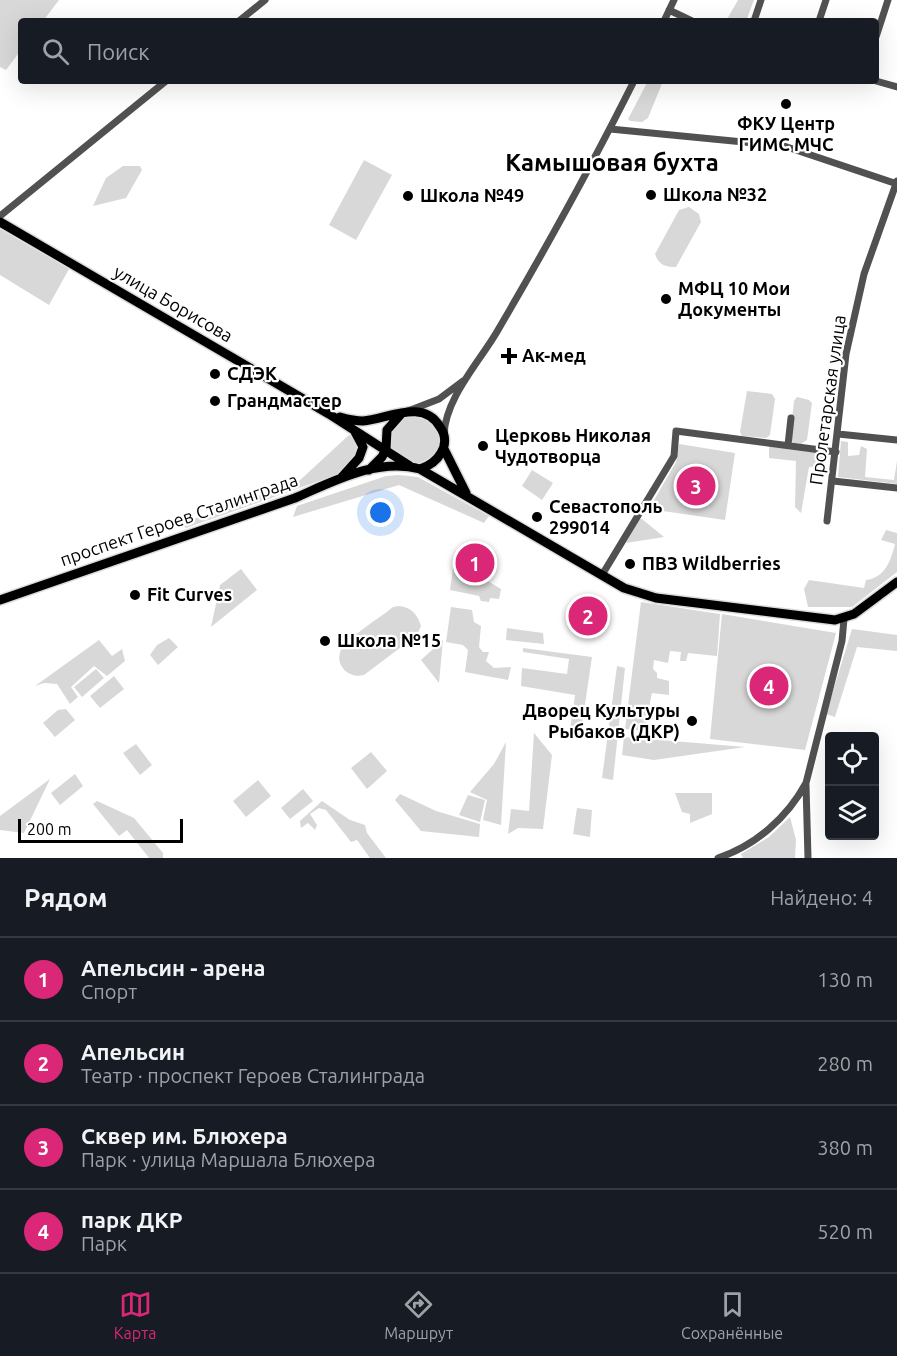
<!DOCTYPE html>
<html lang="ru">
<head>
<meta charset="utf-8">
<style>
  body { margin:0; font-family:Ubuntu,sans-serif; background:#242831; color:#f1f3f6 }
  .controls { position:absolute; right:18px; bottom:18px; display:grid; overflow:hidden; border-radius:6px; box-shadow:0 6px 24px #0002 }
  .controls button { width:54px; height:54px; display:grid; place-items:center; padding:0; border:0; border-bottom:2px solid #363941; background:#171b24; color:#f1f3f6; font:30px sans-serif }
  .scale { position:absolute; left:18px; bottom:15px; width:165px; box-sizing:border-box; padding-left:6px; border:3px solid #000; border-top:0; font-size:16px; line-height:21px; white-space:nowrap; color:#000; -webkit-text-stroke:4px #fff; paint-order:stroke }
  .you { position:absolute; left:381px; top:513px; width:21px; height:21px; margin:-15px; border:4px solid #fff; border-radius:50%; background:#1a73e8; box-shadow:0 0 0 9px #1a73e833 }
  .badge { display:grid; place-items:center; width:39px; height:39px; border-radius:50%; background:#db2777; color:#fff; font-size:20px; font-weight:700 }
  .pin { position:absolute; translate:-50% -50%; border:3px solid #fff; box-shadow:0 2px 6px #0006 }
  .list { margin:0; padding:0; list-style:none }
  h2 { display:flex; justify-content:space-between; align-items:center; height:78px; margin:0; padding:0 24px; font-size:26px }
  h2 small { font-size:20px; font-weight:400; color:#9ea1a6 }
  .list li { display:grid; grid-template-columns:39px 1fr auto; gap:18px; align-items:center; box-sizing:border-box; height:84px; padding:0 24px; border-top:2px solid #363941 }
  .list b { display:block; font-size:22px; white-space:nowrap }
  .list p { margin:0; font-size:20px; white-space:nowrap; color:#9ea1a6 }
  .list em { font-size:20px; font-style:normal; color:#9ea1a6 }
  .icon { flex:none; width:33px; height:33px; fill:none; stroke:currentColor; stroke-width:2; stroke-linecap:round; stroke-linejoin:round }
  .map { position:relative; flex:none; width:897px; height:858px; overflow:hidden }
  .search { position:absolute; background:#171b24; box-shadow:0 6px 24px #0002; left:18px; right:18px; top:18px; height:66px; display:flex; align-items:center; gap:15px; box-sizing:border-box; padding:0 21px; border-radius:6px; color:#9ea1a6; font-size:22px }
  .sheet { height:414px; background:#171b24 }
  nav { display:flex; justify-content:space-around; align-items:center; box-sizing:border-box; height:84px; border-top:2px solid #363941; background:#171b24; font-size:16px; color:#9ea1a6 }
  nav a { display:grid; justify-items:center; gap:3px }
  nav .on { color:#db2777 }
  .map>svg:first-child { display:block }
  .green { fill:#d8d8d8 }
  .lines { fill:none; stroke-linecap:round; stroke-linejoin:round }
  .major-casing { stroke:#dbdbdb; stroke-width:12 }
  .minor { stroke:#515151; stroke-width:7 }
  .major { stroke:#000; stroke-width:9 }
  .poi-dot { fill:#000; stroke:#fff; stroke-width:2 }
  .labels { text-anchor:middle; stroke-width:4.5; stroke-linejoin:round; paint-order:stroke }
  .poi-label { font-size:18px; font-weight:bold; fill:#000; stroke:#fff; text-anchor:start }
  .street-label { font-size:18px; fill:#000; stroke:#fff }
  .district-label { font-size:24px; font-weight:bold; fill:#000; stroke:#fff }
</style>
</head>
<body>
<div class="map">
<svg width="897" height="858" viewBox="0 0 897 858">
  <rect width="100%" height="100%" fill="#fff"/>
  <!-- green -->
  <path class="green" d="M0 0H59L43 21H21V50L6 70 0 67Z
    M738 0H754L746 21H726Z
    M648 81H663L648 118 642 122 630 121 628 119Z
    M364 160 392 175 356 240 329 225Z
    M123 166H140L142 170 126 198 93 206 106 178Z
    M689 207 699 214 701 222 676 267C665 267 659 265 655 254L679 210Z
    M0 229 69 269 49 305 0 275Z
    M747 391 772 394 775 399 770 435 766 438 742 436 740 432Z
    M797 397 809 400 812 403 807 440 801 444 793 443 790 438 794 401Z
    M411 416C433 420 447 431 435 454L416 466C397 454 389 454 390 430L403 417Z
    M349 435 356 440C361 457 348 465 336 475L186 528 179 524 298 482Z
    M841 441 848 442V456L859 455 861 446 867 449 865 477 894 480 897 461V484L838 477Z
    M679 444 735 453 725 520 649 509 676 462Z
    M769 445 826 452 824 466 809 467 801 513 795 507 796 461 769 458Z
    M532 470 553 483 542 500 522 486Z
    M399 475 418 477 489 516 484 523 399 485 293 517 297 506 386 476Z
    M638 519H642L664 537 626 543Z
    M886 530 897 533V572L852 607H808L804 589 809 580 864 588 866 580C885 578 891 560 895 544L881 540Z
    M464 548 494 565 486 578 457 561Z
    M454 561 501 589 499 599 490 598 489 602 481 601 479 596 450 590Z
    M241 569 257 590 211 627 220 585Z
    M641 602 720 614 717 656 688 653 686 661H680L681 652 670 651 668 663 654 660 653 669 657 673V678L669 681V695L652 693 644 731 625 729Z
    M399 606C411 607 418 615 421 626L417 635 364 675C349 679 334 665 341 650 347 638 381 617 393 607Z
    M451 607 472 610 474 622 481 626 479 647 483 652H489L486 661 494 668 511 667 508 680 465 672 468 650 463 645 446 642Z
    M722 614 836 633 805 750 710 739Z
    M507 628 543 633 544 644 506 640Z
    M852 629 897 635V651L857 647 835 717 826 714Z
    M169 638 178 647 158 665 150 655 157 645Z
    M99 640 112 656 122 649 125 661 107 676 94 666 71 687 78 697 70 704 57 684 44 683 35 686Z
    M443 640 439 683 421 660Z
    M523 648 592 657 580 738 569 737 575 695 521 686 522 668 567 674 569 659 523 652Z
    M617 666 625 668 613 780 602 778Z
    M96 669 104 678 82 697 74 687Z
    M114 676 124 689 100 708 90 696Z
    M66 709 75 720 55 737 43 723 58 710Z
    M534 733 552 755 543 829 518 828 508 834 511 809 529 811Z
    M624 737 745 747 654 760 622 755Z
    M506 742 501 825 483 820 487 800 470 792 494 764Z
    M136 744 152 765 140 775 123 753Z
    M371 752 387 771 367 789 351 768Z
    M75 774 83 786 60 805 51 793Z
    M50 779 24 833 0 830V816Z
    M258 780 271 796 246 817 233 801Z
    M303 789 313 801 290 819 281 808Z
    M675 793H712V814L690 823V814L682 812Z
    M400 794 436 811 480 824 479 837 421 831 395 800Z
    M468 795 485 800 480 822 459 815Z
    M97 801 134 818 163 853V858H149L127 830 119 836 93 804Z
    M322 801 350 820 365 825 367 833 386 858H370L357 840 351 842 326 810 319 808 310 814 317 825 315 830 308 823 301 828 300 821Z
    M577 808 592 810 590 837 573 834Z
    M790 817 796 840 795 858H743L741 854 769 837Z"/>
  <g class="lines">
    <!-- major casing -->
    <g class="major-casing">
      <path id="major" d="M0 222 329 414 410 466
        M340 417C347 419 355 421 363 421 388 419 423 398 440 427 446 435 446 445 441 453 436 462 429 466 420 469
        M386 449 387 430 402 413
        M444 449 466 493
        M369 470 382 457 386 449
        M341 478 359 458 363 447 355 432
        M0 600 295 498C332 482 378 457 420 469L624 588 656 598 835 620 854 614 897 582"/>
    </g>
    <!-- minor -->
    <path class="minor" d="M669 10 692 21
      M239 21 265 0
      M664 21 674 0
      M754 21 761 0
      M819 21 826 0
      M876 37 888 0
      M876 81 897 87
      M610 129 784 146 897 184
      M0 216 166 81
      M408 411 439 399 463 381
      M838 434 897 440
      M444 435C445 398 481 360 498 330 546 248 592 165 634 81
      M788 445 791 418
      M833 481 897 488
      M827 521 846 354 864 274 897 181
      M602 575 674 456 676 431 836 452
      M806 785 808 858
      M718 858C756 845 787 818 806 783L842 641 844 619"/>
    <!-- major -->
    <use href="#major" class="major"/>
  </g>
  <!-- markers -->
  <g class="poi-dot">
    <circle cx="786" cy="104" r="6"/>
    <circle cx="651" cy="195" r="6"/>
    <circle cx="408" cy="196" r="6"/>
    <circle cx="666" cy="299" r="6"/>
    <path d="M506 347h6v6h6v6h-6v6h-6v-6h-6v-6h6z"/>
    <circle cx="215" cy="374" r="6"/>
    <circle cx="215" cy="401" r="6"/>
    <circle cx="483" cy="446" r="6"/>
    <circle cx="537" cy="517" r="6"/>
    <circle cx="630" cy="564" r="6"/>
    <circle cx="135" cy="595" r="6"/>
    <circle cx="325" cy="641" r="6"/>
    <circle cx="692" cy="721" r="6"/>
  </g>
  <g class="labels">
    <!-- poi labels -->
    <g class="poi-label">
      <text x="786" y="130" text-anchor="middle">ФКУ Центр<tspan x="786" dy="21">ГИМС МЧС</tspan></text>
      <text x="663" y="201">Школа №32</text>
      <text x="420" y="202">Школа №49</text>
      <text x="678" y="295">МФЦ 10 Мои<tspan x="678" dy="21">Документы</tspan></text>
      <text x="522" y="362">Ак-мед</text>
      <text x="227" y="380">СДЭК</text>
      <text x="227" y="407">Грандмастер</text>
      <text x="495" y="442">Церковь Николая<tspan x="495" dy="21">Чудотворца</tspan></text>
      <text x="549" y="513">Севастополь<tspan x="549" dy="21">299014</tspan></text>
      <text x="642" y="570">ПВЗ Wildberries</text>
      <text x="147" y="601">Fit Curves</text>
      <text x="337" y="647">Школа №15</text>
      <text x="680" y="717" text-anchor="end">Дворец Культуры<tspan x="680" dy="21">Рыбаков (ДКР)</tspan></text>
    </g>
    <!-- street labels -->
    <g class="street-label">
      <text transform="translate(173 304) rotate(30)" y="6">улица Борисова</text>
      <text transform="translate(828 400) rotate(-82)" y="6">Пролетарская улица</text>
      <text transform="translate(179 520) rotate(-19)" y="6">проспект Героев Сталинграда</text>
    </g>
    <!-- district labels -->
    <g class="district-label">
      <text x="612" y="171">Камышовая бухта</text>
    </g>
  </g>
</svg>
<div class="controls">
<button><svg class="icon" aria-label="locate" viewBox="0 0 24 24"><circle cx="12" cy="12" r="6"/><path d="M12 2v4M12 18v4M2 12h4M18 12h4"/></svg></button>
<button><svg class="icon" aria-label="layers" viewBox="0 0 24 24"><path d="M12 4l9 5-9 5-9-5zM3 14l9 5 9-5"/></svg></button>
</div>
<div class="scale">200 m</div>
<div class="you"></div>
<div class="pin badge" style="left:475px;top:563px">1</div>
<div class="pin badge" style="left:588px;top:616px">2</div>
<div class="pin badge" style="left:696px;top:486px">3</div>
<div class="pin badge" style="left:769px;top:686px">4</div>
<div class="search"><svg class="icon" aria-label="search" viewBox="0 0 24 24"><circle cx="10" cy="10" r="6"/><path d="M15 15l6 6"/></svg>Поиск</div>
</div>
<section class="sheet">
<h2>Рядом<small>Найдено: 4</small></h2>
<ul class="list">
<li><span class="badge">1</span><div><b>Апельсин - арена</b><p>Спорт</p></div><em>130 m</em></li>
<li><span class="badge">2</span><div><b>Апельсин</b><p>Театр · проспект Героев Сталинграда</p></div><em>280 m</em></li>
<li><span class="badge">3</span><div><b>Сквер им. Блюхера</b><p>Парк · улица Маршала Блюхера</p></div><em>380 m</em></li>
<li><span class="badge">4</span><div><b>парк ДКР</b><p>Парк</p></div><em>520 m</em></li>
</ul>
</section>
<nav>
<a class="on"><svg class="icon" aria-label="map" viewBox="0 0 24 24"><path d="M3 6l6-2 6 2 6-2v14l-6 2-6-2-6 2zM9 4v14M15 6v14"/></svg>Карта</a>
<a><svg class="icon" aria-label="directions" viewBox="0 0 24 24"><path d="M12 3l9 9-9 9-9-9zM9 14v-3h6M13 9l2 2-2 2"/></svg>Маршрут</a>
<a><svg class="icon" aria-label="saved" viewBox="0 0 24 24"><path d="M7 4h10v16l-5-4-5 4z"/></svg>Сохранённые</a>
</nav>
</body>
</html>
